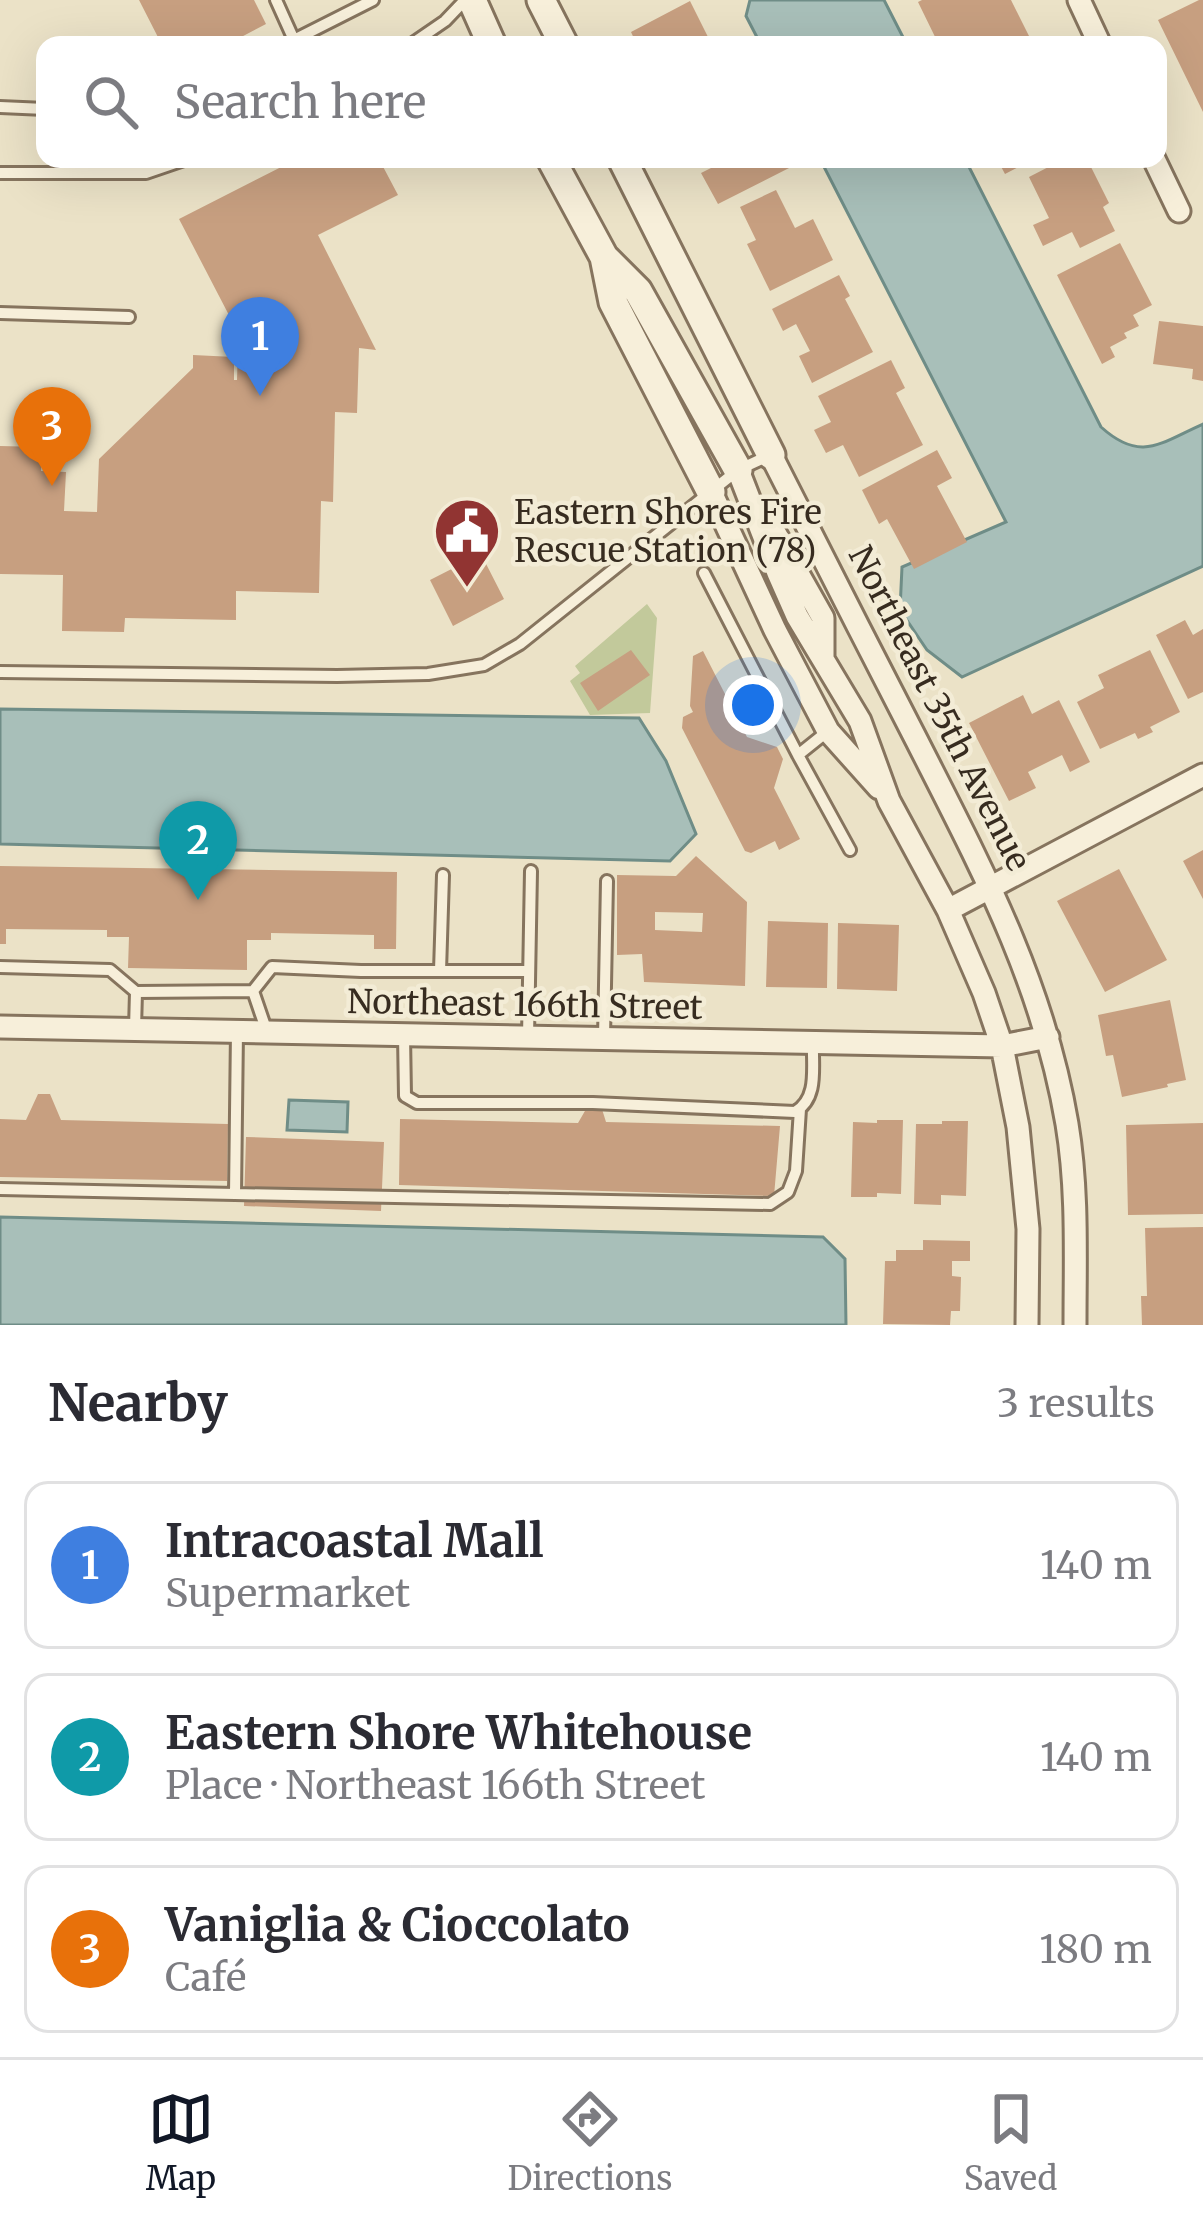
<!DOCTYPE html>
<html lang="en">
<head>
<meta charset="utf-8">
<style>
  body { margin:0; font-family:Merriweather,serif; background:#f2f2f3; color:#2b2b33 }
  .you { position:absolute; left:753px; top:705px; width:42px; height:42px; margin:-30px; border:9px solid #fff; border-radius:50%; background:#1a73e8; box-shadow:0 0 0 18px #1a73e833 }
  .badge { display:grid; place-items:center; width:78px; height:78px; border-radius:50%; background:#111827; color:#fff; font-size:39px; font-weight:700 }
  .pin { position:absolute; translate:-50% -99px; filter:drop-shadow(0 3px 6px #0008) }
  .pin::after { content:''; position:absolute; top:63px; width:42px; height:36px; background:inherit; clip-path:polygon(0 0,100% 0,50% 100%) }
  .list { margin:0; padding:0; list-style:none }
  h2 { display:flex; justify-content:space-between; align-items:center; height:156px; margin:0; padding:0 48px; font-size:51px }
  h2 small { font-size:39px; font-weight:400; color:#7c7c81 }
  .list li { display:grid; grid-template-columns:78px 1fr auto; gap:36px; align-items:center; box-sizing:border-box; height:168px; margin:0 24px 24px; padding:0 24px; border:3px solid #e1e1e2; border-radius:24px }
  .list b { display:block; font-size:45px; white-space:nowrap }
  .list p { margin:0; font-size:39px; white-space:nowrap; color:#7c7c81 }
  .list em { font-size:39px; font-style:normal; color:#7c7c81 }
  .icon { flex:none; width:66px; height:66px; fill:none; stroke:currentColor; stroke-width:2; stroke-linecap:round; stroke-linejoin:round }
  .map { position:relative; flex:none; width:1203px; height:1325px; overflow:hidden }
  .search { position:absolute; background:#fff; box-shadow:0 12px 48px #0002; left:36px; right:36px; top:36px; height:132px; display:flex; align-items:center; gap:30px; box-sizing:border-box; padding:0 42px; border-radius:24px; color:#7c7c81; font-size:45px }
  .sheet { height:732px; background:#fff }
  nav { display:flex; justify-content:space-around; align-items:center; box-sizing:border-box; height:168px; border-top:3px solid #e1e1e2; background:#fff; font-size:33px; color:#7c7c81 }
  nav a { display:grid; justify-items:center; gap:6px }
  nav .on { color:#111827 }
  .map>svg:first-child { display:block }
  .green { fill:#c2c99b }
  .water { fill:#a8bfb9; stroke:#6f8d87; stroke-width:3 }
  .building { fill:#c79f80; fill-rule:evenodd }
  .lines { fill:none; stroke-linecap:round; stroke-linejoin:round }
  .service-casing { stroke:#86745e; stroke-width:16 }
  .minor-casing { stroke:#86745e; stroke-width:27 }
  .tertiary-casing { stroke:#86745e; stroke-width:33 }
  .service { stroke:#f7efda; stroke-width:10 }
  .minor { stroke:#f7efda; stroke-width:21 }
  .tertiary { stroke:#f7efda; stroke-width:27 }
  .labels { text-anchor:middle; stroke-width:9; stroke-linejoin:round; paint-order:stroke }
  .poi-label { font-size:33px; fill:#372c20; stroke:#f3ecd6; text-anchor:start }
  .street-label { font-size:33px; fill:#372c20; stroke:#f3ecd6 }
</style>
</head>
<body>
<div class="map">
<svg width="1203" height="1325" viewBox="0 0 1203 1325">
  <rect width="100%" height="100%" fill="#ebe2c7"/>
  <!-- green -->
  <path class="green" d="M647 604 657 618 650 713 590 715 570 681 580 673 575 666Z"/>
  <!-- water -->
  <path class="water" d="M750 0H884L907 45H761L746 16Z
    M820 159H965L1101 427C1141 463 1160 443 1203 424V566L962 677 927 650 900 610 902 567 1006 522Z
    M0 709 639 718 666 761 696 834 670 861 0 844Z
    M289 1100 348 1102 347 1132 287 1130Z
    M0 1217 823 1237 845 1259 846 1325H0Z"/>
  <!-- building -->
  <path class="building" d="M139 0H254L266 24 226 45H162Z
    M922 0H1011L1033 44 939 45 918 2Z
    M1199 0H1203V112L1158 20Z
    M690 1 712 45H637L631 32Z
    M297 159H379L398 195 318 235 376 350 359 348 357 413 335 412 333 502 321 501 319 593 236 591V620L125 618 124 632 62 631 63 575 0 574V446L41 447V471L66 472 64 511 97 512 99 459 193 368V355L234 357V380H237L238 346H245L179 219Z
    M719 159H790L793 166 718 204 701 173 721 163Z
    M997 159H1034L1005 174Z
    M1064 159H1087L1109 203 1103 207 1115 231 1080 248 1072 232 1043 246 1033 225 1049 218 1029 177Z
    M776 190 795 228 813 219 833 260 770 291 747 244 756 240 740 207Z
    M1120 243 1152 305 1133 315 1139 326 1124 333 1127 338 1110 347 1115 357 1102 364 1057 275Z
    M839 275 850 296 845 299 873 352 812 383 799 356 810 351 796 324 783 331 772 309Z
    M1159 321 1203 326V381L1192 379 1193 369 1153 364Z
    M891 360 905 388 896 393 923 445 859 477 843 445 826 453 814 430 831 422 818 396Z
    M937 450 952 478 937 486 967 542 914 569 887 519 879 524 862 490Z
    M481 554 504 599 453 626 430 580Z
    M1185 620 1193 635 1203 629V692L1188 699 1156 635Z
    M631 650 650 675 598 711 580 683Z
    M1150 650 1180 712 1150 727 1153 732 1138 739 1135 733 1100 749 1077 702 1104 688 1098 675Z
    M703 651 747 737 777 747 783 759 774 788 800 839 779 850 775 841 751 853 745 851 682 728 683 717 693 712 690 706 693 656Z
    M1023 695 1032 714 1059 700 1090 762 1070 772 1062 755 1028 772 1036 788 1009 801 969 723Z
    M1203 850V899L1183 861Z
    M696 856 747 902 745 986 644 982 642 954 617 955V875L676 876ZM655 912 703 913 702 932 655 930Z
    M0 866 397 872 396 949H374V935L271 933V940H247V970L128 968 129 937H107V930L6 929V944H0Z
    M1119 869 1167 960 1105 992 1057 901Z
    M768 921 828 923 827 988 766 987Z
    M838 923 899 925 897 991 837 989Z
    M1170 1000 1186 1080 1167 1084 1168 1087 1122 1097 1113 1055 1106 1056 1098 1015Z
    M38 1094H50L61 1120 228 1124 227 1181 0 1177V1119L26 1120Z
    M589 1104 601 1106 606 1122 780 1126 774 1196 399 1185 400 1119 578 1123Z
    M877 1120H903L901 1194 877 1193V1197H851L853 1122 877 1123Z
    M942 1121H968L966 1196 941 1195V1205L914 1204 916 1124H942Z
    M1203 1123V1214L1128 1215 1126 1125Z
    M246 1137 384 1142 381 1211 244 1206Z
    M1203 1227V1325H1142L1141 1296H1147L1145 1228Z
    M923 1240 970 1241V1261H952V1276L961 1277 960 1311H951L950 1325 883 1324 885 1261H896V1250H923Z"/>
  <g class="lines">
    <!-- service casing -->
    <g class="service-casing">
      <path id="service" d="M276 0 294 40
        M284 45 373 0
        M410 45 445 21 465 0
        M0 107 45 109
        M0 173H146L187 159
        M0 313 129 317
        M704 573 798 755
        M0 672 337 676 428 674 484 665 520 644 738 470 768 456
        M828 731 798 755 850 850
        M0 967 110 970 136 992 253 991 267 1032
        M440 971 443 875
        M253 991 272 967 361 971H529
        M135 1029 136 992
        M404 1035 405 1096 417 1103H593L795 1112C819 1098 812 1067 813 1042
        M528 1037 531 871
        M604 1038 607 881
        M0 1189 235 1194 237 1031
        M235 1194 770 1204 788 1192 796 1171 800 1109"/>
    </g>
    <!-- minor casing -->
    <g class="minor-casing">
      <path id="minor" d="M1079 0 1100 45
        M1154 159 1179 211
        M771 455C819 550 868 646 917 741 981 867 1043 982 1067 1124 1078 1190 1075 1258 1075 1325
        M738 470 778 573 797 616 860 721 889 801 948 910 984 993 1002 1046 1018 1127 1028 1229 1027 1325
        M711 492 775 630 828 731 879 788
        M766 517 823 618V656
        M948 910 1203 775
        M0 1027 1002 1046 1048 1037"/>
    </g>
    <!-- tertiary casing -->
    <g class="tertiary-casing">
      <path id="tertiary" d="M472 0 492 45
        M541 0 564 45
        M551 159 604 257 638 291 738 470
        M622 159 771 455
        M604 257 613 302 711 492"/>
    </g>
    <!-- service -->
    <use href="#service" class="service"/>
    <!-- minor -->
    <use href="#minor" class="minor"/>
    <!-- tertiary -->
    <use href="#tertiary" class="tertiary"/>
  </g>
  <!-- icons -->
  <defs>
    <g id="civic-pin" transform="scale(3.45)"><path d="M0 17L-7.5 6A9.5 9.5 0 1 1 7.5 6Z" fill="#913432" stroke="#f3ecd6"/><path d="M-.6-6.5H3V-4.5H.6V-3L4-1V1h2V6H-6V1h2V-1L-.6-3ZM-1.2 2.5V6h2.4V2.5Z" fill="#fff"/></g>
  </defs>
  <g fill-rule="evenodd">
    <use href="#civic-pin" x="467" y="531"/>
  </g>
  <g class="labels">
    <!-- poi labels -->
    <g class="poi-label">
      <text x="514" y="524">Eastern Shores Fire<tspan x="514" dy="38">Rescue Station (78)</tspan></text>
    </g>
    <!-- street labels -->
    <g class="street-label">
      <text transform="translate(940 708) rotate(63)" y="12">Northeast 35th Avenue</text>
      <text transform="translate(525 1004) rotate(1)" y="12">Northeast 166th Street</text>
    </g>
  </g>
</svg>
<div class="you"></div>
<div class="pin badge" style="left:260px;top:396px;background:#3f7fe0">1</div>
<div class="pin badge" style="left:198px;top:900px;background:#0f9aa8">2</div>
<div class="pin badge" style="left:52px;top:486px;background:#e8710a">3</div>
<div class="search"><svg class="icon" aria-label="search" viewBox="0 0 24 24"><circle cx="10" cy="10" r="6"/><path d="M15 15l6 6"/></svg>Search here</div>
</div>
<section class="sheet">
<h2>Nearby<small>3 results</small></h2>
<ul class="list">
<li><span class="badge" style="background:#3f7fe0">1</span><div><b>Intracoastal Mall</b><p>Supermarket</p></div><em>140 m</em></li>
<li><span class="badge" style="background:#0f9aa8">2</span><div><b>Eastern Shore Whitehouse</b><p>Place · Northeast 166th Street</p></div><em>140 m</em></li>
<li><span class="badge" style="background:#e8710a">3</span><div><b>Vaniglia &amp; Cioccolato</b><p>Café</p></div><em>180 m</em></li>
</ul>
</section>
<nav>
<a class="on"><svg class="icon" aria-label="map" viewBox="0 0 24 24"><path d="M3 6l6-2 6 2 6-2v14l-6 2-6-2-6 2zM9 4v14M15 6v14"/></svg>Map</a>
<a><svg class="icon" aria-label="directions" viewBox="0 0 24 24"><path d="M12 3l9 9-9 9-9-9zM9 14v-3h6M13 9l2 2-2 2"/></svg>Directions</a>
<a><svg class="icon" aria-label="saved" viewBox="0 0 24 24"><path d="M7 4h10v16l-5-4-5 4z"/></svg>Saved</a>
</nav>
</body>
</html>
